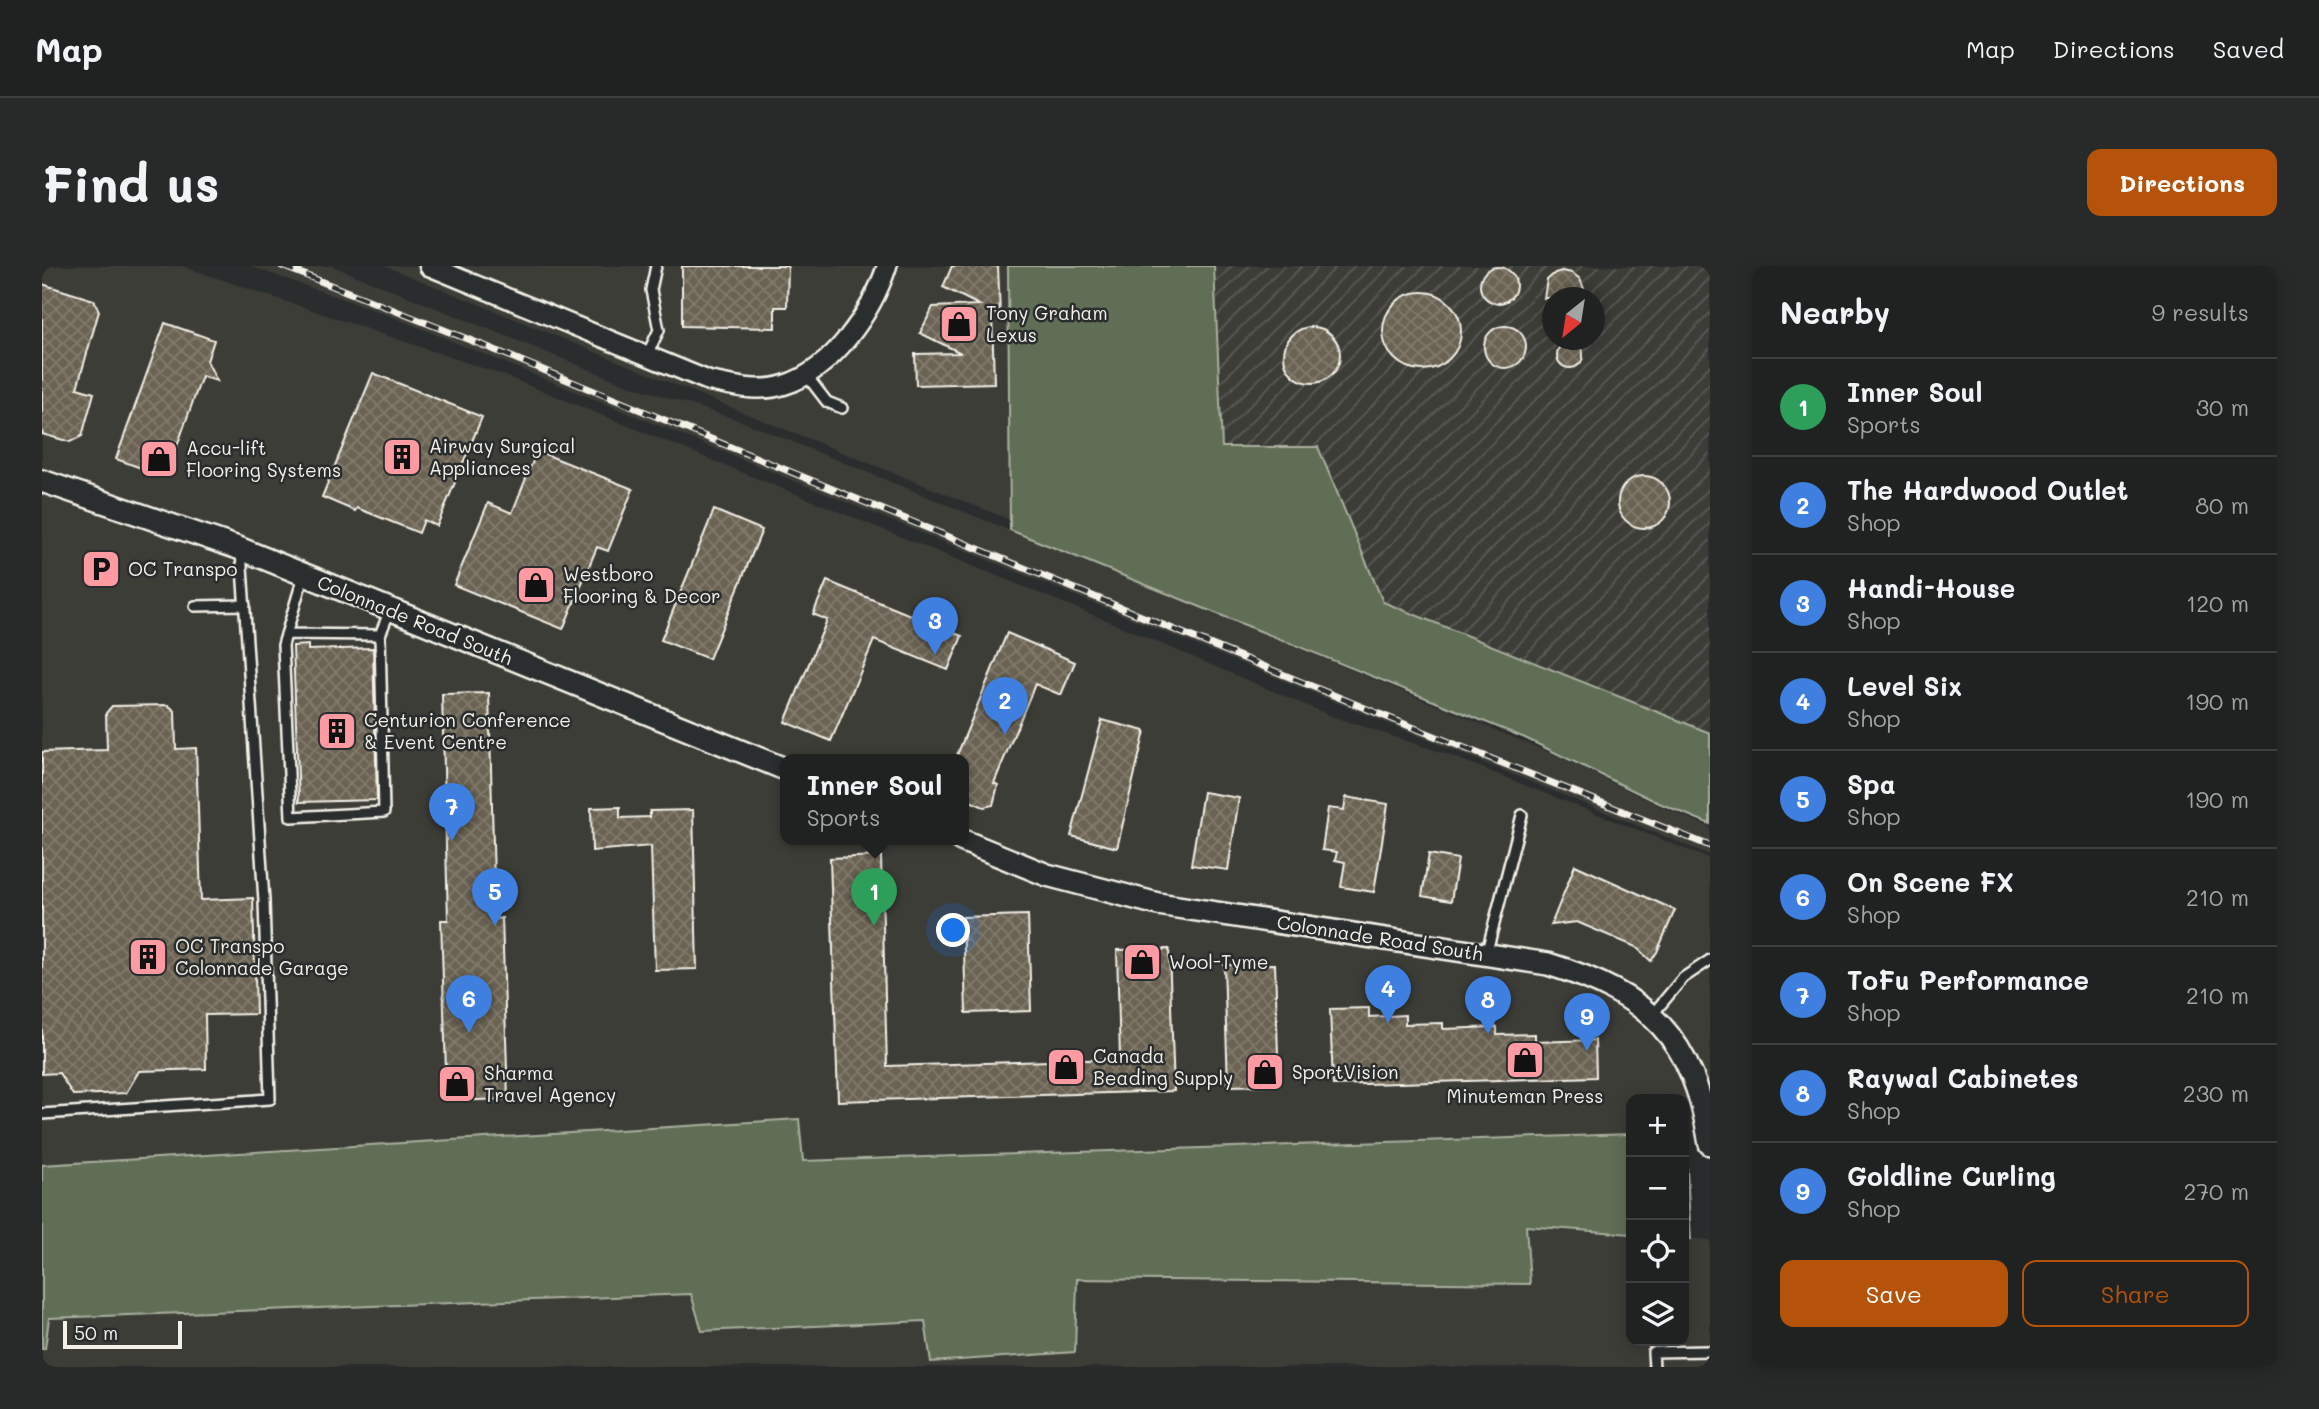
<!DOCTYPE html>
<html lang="en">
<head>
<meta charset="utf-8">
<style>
  body { margin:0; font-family:Mali,sans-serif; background:#282a2a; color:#f1f3f6 }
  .controls { position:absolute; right:21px; bottom:21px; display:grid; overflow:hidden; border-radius:14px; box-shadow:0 4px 18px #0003 }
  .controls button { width:63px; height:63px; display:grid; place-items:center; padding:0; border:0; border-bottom:2px solid #3d3f40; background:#202222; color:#f1f3f6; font:35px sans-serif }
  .compass { position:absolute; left:1500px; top:21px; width:63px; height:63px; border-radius:50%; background:#202222; box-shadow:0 4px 18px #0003; rotate:210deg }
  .scale { position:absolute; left:21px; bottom:18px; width:119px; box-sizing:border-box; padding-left:7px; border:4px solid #f4f1e8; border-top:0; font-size:19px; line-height:24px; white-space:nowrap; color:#f4f1e8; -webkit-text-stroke:5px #2a2d2e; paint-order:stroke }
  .you { position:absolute; left:912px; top:665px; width:24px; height:24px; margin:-18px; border:5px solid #fff; border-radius:50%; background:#1a73e8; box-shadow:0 0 0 10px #1a73e833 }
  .badge { display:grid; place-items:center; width:46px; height:46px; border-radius:50%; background:#b45309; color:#fff; font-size:23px; font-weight:700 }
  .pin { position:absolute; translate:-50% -58px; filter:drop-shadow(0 2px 4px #0008) }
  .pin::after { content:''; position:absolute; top:37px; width:24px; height:21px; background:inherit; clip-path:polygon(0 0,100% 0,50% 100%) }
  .popup { position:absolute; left:738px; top:488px; width:189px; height:91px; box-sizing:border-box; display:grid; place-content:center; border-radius:14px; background:#202222; filter:drop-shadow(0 2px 5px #0005); font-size:23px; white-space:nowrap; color:#a2a4a5 }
  .popup b { font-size:26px; color:#f1f3f6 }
  .popup::after { content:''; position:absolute; left:50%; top:100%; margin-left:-14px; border:14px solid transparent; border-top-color:#202222 }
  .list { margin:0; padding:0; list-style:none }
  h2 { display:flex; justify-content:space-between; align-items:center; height:91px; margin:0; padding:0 28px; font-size:30px }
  h2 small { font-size:23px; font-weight:400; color:#a2a4a5 }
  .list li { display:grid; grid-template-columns:46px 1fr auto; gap:21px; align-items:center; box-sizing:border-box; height:98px; padding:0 28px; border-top:2px solid #3d3f40 }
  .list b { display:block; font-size:26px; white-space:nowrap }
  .list p { margin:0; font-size:23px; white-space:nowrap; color:#a2a4a5 }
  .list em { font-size:23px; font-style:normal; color:#a2a4a5 }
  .actions { display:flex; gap:14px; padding:21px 28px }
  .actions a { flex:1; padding:16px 0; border:2px solid #b45309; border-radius:14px; text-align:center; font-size:24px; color:#b45309 }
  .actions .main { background:#b45309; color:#fff }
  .icon { flex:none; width:38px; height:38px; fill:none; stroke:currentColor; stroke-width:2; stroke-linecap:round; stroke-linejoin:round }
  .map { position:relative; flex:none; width:1668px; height:1101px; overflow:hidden; border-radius:14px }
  header { display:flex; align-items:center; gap:42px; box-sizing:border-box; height:98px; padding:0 35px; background:#202222; border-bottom:2px solid #3d3f40 }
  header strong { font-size:33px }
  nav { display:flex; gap:38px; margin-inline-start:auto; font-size:24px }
  .intro { display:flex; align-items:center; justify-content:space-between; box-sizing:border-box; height:168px; padding:0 42px }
  h1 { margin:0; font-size:49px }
  .button { padding:18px 32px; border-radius:14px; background:#b45309; color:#fff; font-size:24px; font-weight:700 }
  main { display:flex; gap:42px; padding:0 42px }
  aside { flex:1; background:#202222; border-radius:14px; box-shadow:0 4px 18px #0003 }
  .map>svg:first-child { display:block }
  .built { fill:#3e3d39; fill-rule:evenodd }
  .industrial { fill:url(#industrial-furrows); fill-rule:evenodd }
  .green { fill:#606e56; stroke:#aab09f; stroke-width:2 }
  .building { fill:url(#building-cross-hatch); stroke:#f4f1e8; stroke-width:2 }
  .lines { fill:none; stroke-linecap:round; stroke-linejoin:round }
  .service-casing { stroke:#f4f1e8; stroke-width:14 }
  .minor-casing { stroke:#f4f1e8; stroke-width:23 }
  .tertiary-casing { stroke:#f4f1e8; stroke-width:26 }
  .service { stroke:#2a2d2e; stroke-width:9 }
  .minor { stroke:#2a2d2e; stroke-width:18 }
  .tertiary { stroke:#2a2d2e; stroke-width:21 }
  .rail-casing { stroke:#f4f1e8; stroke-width:7 }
  .rail { stroke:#2a2d2e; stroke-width:4.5; stroke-dasharray:13; stroke-linecap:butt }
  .labels { text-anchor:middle; stroke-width:5; stroke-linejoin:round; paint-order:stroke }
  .poi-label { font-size:19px; fill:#f4f1e8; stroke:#2a2d2e; text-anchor:start }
  .street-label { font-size:19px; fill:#f4f1e8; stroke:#2a2d2e }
</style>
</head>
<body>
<header>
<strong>Map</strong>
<nav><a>Map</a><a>Directions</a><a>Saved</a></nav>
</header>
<div class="intro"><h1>Find us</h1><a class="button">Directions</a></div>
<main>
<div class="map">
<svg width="1668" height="1101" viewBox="0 0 1668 1101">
  <defs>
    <pattern id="industrial-furrows" width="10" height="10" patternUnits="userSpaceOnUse" patternTransform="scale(1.75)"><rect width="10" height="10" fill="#3e3d39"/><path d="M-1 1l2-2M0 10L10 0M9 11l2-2" fill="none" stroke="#5a5a56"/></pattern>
    <pattern id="building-cross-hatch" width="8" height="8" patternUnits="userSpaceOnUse" patternTransform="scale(1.75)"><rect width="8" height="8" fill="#6b6353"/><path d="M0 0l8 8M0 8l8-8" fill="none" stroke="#817a6c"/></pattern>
  </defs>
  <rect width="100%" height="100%" fill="#2a2d2e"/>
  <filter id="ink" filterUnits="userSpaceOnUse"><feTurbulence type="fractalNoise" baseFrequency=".0143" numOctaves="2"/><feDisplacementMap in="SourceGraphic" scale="14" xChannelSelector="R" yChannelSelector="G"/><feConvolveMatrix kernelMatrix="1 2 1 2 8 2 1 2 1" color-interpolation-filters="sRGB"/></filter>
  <g filter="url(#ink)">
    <!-- built -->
    <path class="built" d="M0 0H139L461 109 1073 358 1289 450 1407 489 1668 593V834L1642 837V833H1589V867L761 895 757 853 0 899ZM743 494H921V574H743Z
      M208 0H290L583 118 699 155 1259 383 1516 490 1620 541 1668 561V589L346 49Z
      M343 0H977L986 261 683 139Z
      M1484 960 1589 968V1075H1642V972L1668 974V1101H0V1083L3 1082 6 1052 649 1028 660 1065 883 1055 890 1096 1033 1086 1034 1013 1487 1018Z"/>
    <!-- industrial -->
    <path class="industrial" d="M989 0H1668V473L1332 361ZM1510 32H1552V74H1510Z"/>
    <!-- green -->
    <path class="green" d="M966 0H1172L1180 181H1276L1341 336 1668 467V558L1617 537 1483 472 968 264Z
      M757 853 761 895 1589 868V968L1484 960 1488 1018 1035 1013 1033 1086 889 1096 883 1055 660 1065 649 1028 7 1052 3 1083H0V899Z
      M1642 869H1643L1649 973 1642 972Z"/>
    <!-- building -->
    <path class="building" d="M640 0H746L745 41H733V62L640 60Z
      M910 0H956L958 50 950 46 952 117 874 119 873 88 919 87 878 67 891 41 937 39 901 21Z
      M1438 19a18 18 0 1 1 36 0a18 18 0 1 1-36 0Z
      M1520 5 1530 7 1538 13 1542 23V32H1502L1505 14 1513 7Z
      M0 18 52 34 57 45 35 122 52 127 40 170 28 176 0 168Z
      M1341 65a39 39 0 1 1 78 0a39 39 0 1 1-78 0Z
      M123 57 172 74 165 95 175 115 160 110 124 211 74 193Z
      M1442 81a21 21 0 1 1 42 0a21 21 0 1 1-42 0Z
      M1242 89a28 28 0 1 1 56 0a28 28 0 1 1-56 0Z
      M1515 89a13 13 0 1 1 26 0a13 13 0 1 1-26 0Z
      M331 107 440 151 395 260 382 254 377 267 315 242 313 245 280 231Z
      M495 185 591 223 566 285 555 281 521 363 412 319 446 237 470 247Z
      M1576 236a26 26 0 1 1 52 0a26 26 0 1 1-52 0Z
      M672 244 720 264 667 393 619 374Z
      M785 315 920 370 906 404 832 374 789 475 743 456 785 354 771 348Z
      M965 367 1033 396 1019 429 993 418 952 517 956 519 951 539 942 541 921 532V494H913Z
      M266 379V384L331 382 335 534 257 536 251 380Z
      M447 427 453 653 460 652 466 833 405 835 399 654H406L400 428Z
      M126 439 133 445 134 483 154 482 159 634 211 632 214 748 163 749 164 803 97 805 84 827 31 829 17 807 0 808V486L65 484 64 447 70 440Z
      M1060 454 1103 465 1075 582 1029 570Z
      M1161 526 1197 532 1186 604 1149 599Z
      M1304 531 1346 538 1332 626 1299 621 1303 596 1293 594 1295 586 1280 584 1286 542 1302 544Z
      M578 541V552L608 551V545L651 544 655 703 613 704 609 580 550 585 549 542Z
      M1387 588 1416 593 1409 635 1380 630Z
      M839 590 845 800 1078 793 1075 684 1127 683 1132 825 796 835 788 592Z
      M1533 599 1633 644 1615 686 1609 695 1594 681 1535 656 1509 659Z
      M986 649 989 745 924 747 921 651Z
      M1233 698 1237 819 1186 820 1182 699Z
      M1327 742V751L1363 749V758L1401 757V763L1455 761V769L1493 768V776L1553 774 1554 811 1291 819 1288 743Z"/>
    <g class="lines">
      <!-- service casing -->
      <g class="service-casing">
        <path id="service" d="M605 89 617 64 609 24 614 0
          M765 110 785 136 800 142
          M262 308 241 379 249 551 342 546 338 369 348 344
          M153 340 203 339
          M244 368 338 369
          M1444 689 1480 549
          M1610 749 1641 712 1668 694
          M0 848 228 833 222 635 199 285
          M1612 1101 1611 1086 1668 1085"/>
      </g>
      <!-- minor casing -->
      <g class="minor-casing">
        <path id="minor" d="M387 0 667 115C692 120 717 127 742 119 791 104 830 46 845 0"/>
      </g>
      <!-- tertiary casing -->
      <g class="tertiary-casing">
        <path id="tertiary" d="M0 215 199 283 743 503
          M919 574 1005 609 1116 638 1506 698C1608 729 1651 771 1668 878"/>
      </g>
      <!-- service -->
      <use href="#service" class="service"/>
      <!-- minor -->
      <use href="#minor" class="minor"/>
      <!-- tertiary -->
      <use href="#tertiary" class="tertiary"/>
      <!-- rail casing -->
      <g class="rail-casing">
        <path id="rail" d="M240 0 443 80 1335 447 1668 580"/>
      </g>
      <!-- rail -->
      <use href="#rail" class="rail"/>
    </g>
  </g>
  <!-- icons -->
  <defs>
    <g id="shop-square" transform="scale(2.0125)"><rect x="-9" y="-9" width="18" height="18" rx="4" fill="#ff9aa2" stroke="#2a2d2e"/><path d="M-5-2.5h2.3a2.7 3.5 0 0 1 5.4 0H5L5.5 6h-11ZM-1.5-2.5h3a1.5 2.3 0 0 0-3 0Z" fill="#111"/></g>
    <g id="building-square" transform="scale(2.0125)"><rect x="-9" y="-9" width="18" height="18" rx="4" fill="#ff9aa2" stroke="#2a2d2e"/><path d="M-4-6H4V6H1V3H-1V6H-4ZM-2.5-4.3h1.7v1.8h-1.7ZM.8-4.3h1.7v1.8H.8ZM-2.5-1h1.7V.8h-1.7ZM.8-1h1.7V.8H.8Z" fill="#111"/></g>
    <g id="parking-square" transform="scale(2.0125)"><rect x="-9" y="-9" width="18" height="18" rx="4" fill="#ff9aa2" stroke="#2a2d2e"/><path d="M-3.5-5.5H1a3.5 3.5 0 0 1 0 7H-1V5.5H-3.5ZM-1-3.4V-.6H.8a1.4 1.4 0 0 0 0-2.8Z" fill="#111"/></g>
  </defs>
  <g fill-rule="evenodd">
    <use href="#shop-square" x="917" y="58"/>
    <use href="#building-square" x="360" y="191"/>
    <use href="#shop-square" x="117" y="193"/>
    <use href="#parking-square" x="59" y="303"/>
    <use href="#shop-square" x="494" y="319"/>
    <use href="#building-square" x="295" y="465"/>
    <use href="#building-square" x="106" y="691"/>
    <use href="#shop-square" x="1100" y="696"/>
    <use href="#shop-square" x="1483" y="794"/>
    <use href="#shop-square" x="1024" y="801"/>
    <use href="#shop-square" x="1223" y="806"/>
    <use href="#shop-square" x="415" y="818"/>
  </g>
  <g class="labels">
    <!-- poi labels -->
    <g class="poi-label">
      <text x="944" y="54">Tony Graham<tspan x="944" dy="22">Lexus</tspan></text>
      <text x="387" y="187">Airway Surgical<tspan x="387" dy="22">Appliances</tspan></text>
      <text x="144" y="189">Accu-lift<tspan x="144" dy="22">Flooring Systems</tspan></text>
      <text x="86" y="310">OC Transpo</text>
      <text x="521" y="315">Westboro<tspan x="521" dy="22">Flooring &amp; Decor</tspan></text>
      <text x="322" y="461">Centurion Conference<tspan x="322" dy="22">&amp; Event Centre</tspan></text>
      <text x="133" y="687">OC Transpo<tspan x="133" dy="22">Colonnade Garage</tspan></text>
      <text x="1127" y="703">Wool-Tyme</text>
      <text x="1051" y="797">Canada<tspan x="1051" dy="22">Beading Supply</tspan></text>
      <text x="1250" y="813">SportVision</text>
      <text x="442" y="814">Sharma<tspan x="442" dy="22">Travel Agency</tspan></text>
      <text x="1483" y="837" text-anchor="middle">Minuteman Press</text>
    </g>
    <!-- street labels -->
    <g class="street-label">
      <text transform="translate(373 354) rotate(22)" y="7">Colonnade Road South</text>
      <text transform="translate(1338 672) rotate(9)" y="7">Colonnade Road South</text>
    </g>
  </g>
</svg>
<div class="controls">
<button>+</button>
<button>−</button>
<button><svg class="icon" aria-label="locate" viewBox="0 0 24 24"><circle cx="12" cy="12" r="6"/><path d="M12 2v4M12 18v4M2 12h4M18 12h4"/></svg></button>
<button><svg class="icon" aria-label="layers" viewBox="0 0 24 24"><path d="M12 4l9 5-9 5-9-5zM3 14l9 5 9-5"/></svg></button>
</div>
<svg class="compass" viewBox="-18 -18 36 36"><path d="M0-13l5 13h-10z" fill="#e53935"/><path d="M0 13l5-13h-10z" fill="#a2a4a5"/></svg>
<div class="scale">50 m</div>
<div class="you"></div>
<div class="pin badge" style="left:832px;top:660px;background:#2e9e5b">1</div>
<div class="popup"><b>Inner Soul</b>Sports</div>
<div class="pin badge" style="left:963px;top:469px;background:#3f7fe0">2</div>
<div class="pin badge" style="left:893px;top:389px;background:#3f7fe0">3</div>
<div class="pin badge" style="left:1346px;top:757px;background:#3f7fe0">4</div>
<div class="pin badge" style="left:453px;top:660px;background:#3f7fe0">5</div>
<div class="pin badge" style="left:427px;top:767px;background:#3f7fe0">6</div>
<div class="pin badge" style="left:410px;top:575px;background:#3f7fe0">7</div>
<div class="pin badge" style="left:1446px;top:768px;background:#3f7fe0">8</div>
<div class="pin badge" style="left:1545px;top:785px;background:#3f7fe0">9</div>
</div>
<aside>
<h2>Nearby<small>9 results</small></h2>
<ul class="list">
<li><span class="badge" style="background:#2e9e5b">1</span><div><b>Inner Soul</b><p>Sports</p></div><em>30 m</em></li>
<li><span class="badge" style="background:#3f7fe0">2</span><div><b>The Hardwood Outlet</b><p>Shop</p></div><em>80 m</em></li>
<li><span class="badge" style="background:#3f7fe0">3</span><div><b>Handi-House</b><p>Shop</p></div><em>120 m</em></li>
<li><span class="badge" style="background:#3f7fe0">4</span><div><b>Level Six</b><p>Shop</p></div><em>190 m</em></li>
<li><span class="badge" style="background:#3f7fe0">5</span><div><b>Spa</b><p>Shop</p></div><em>190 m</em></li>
<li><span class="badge" style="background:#3f7fe0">6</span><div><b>On Scene FX</b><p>Shop</p></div><em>210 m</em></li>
<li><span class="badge" style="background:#3f7fe0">7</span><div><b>ToFu Performance</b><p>Shop</p></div><em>210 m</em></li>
<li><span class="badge" style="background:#3f7fe0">8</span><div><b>Raywal Cabinetes</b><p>Shop</p></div><em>230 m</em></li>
<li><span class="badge" style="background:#3f7fe0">9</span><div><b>Goldline Curling</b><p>Shop</p></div><em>270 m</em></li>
</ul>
<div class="actions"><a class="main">Save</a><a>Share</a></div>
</aside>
</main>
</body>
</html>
